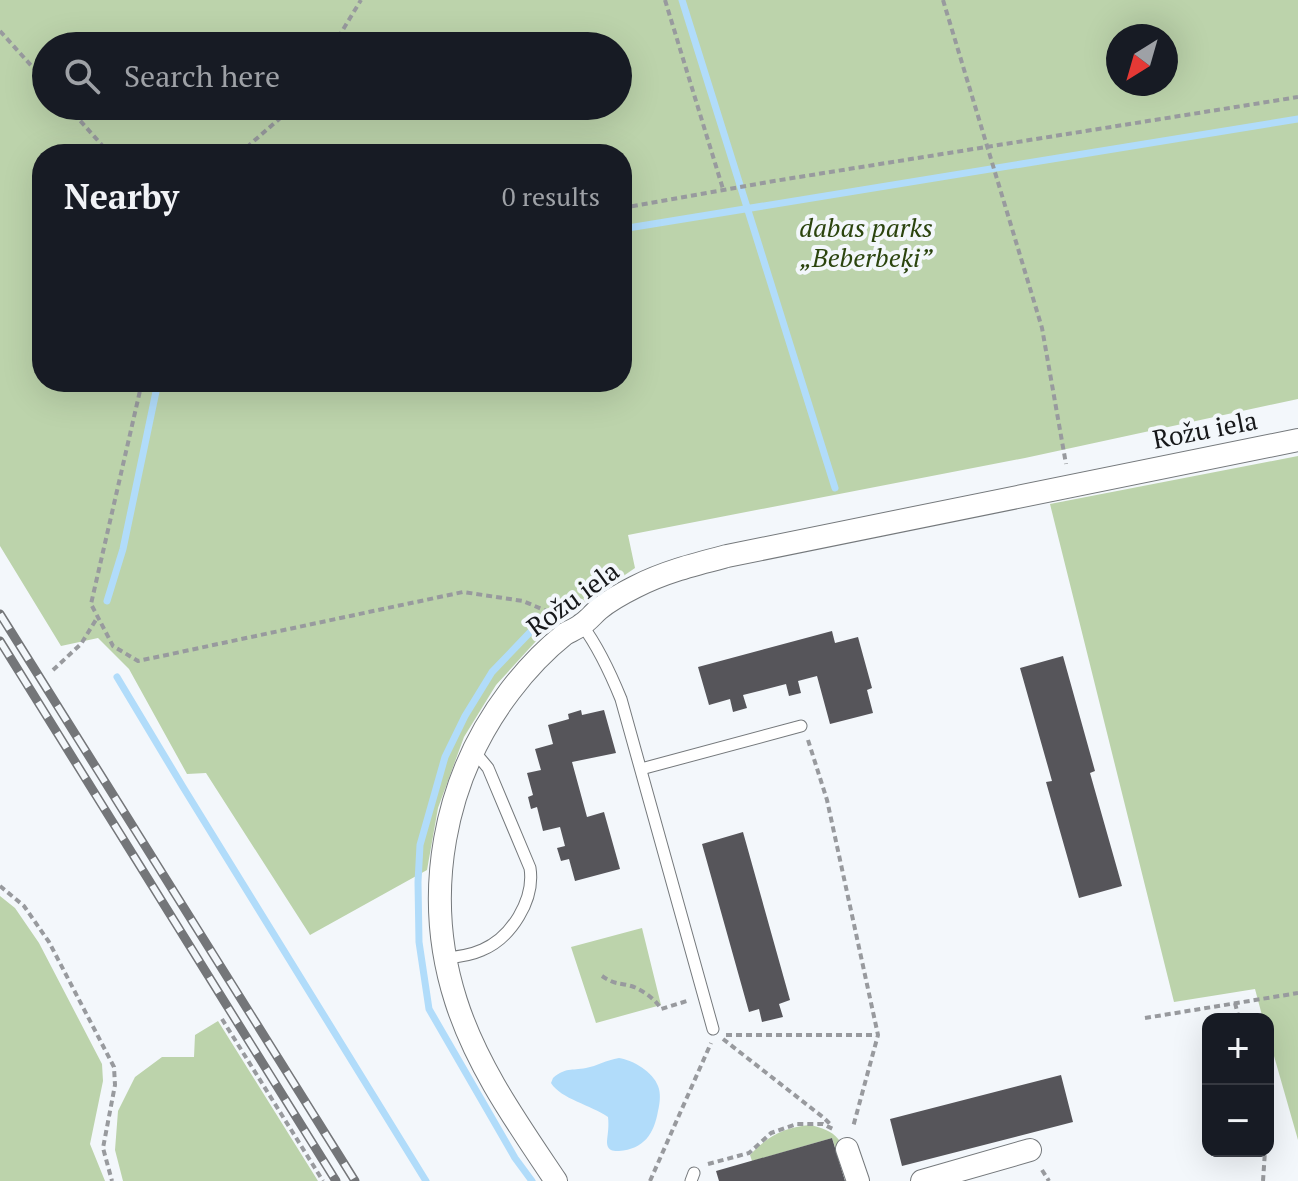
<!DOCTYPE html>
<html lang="en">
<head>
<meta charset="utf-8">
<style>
  body { margin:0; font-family:"PT Serif",serif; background:#20242c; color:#f1f3f6 }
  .controls { position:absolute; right:24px; bottom:24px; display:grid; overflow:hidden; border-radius:16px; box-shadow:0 8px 32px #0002 }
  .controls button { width:72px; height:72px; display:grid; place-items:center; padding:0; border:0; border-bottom:2px solid #363941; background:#171b24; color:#f1f3f6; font:40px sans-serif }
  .compass { position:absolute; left:1106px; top:24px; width:72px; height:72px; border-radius:50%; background:#171b24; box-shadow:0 8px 32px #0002; rotate:217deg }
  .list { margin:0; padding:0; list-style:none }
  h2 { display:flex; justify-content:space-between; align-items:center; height:104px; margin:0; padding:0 32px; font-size:34px }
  h2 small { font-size:26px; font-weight:400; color:#9ea1a6 }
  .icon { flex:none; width:44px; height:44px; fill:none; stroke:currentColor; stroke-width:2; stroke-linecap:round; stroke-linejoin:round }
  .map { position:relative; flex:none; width:1298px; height:1181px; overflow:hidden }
  .search { position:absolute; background:#171b24; box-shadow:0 8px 32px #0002; left:32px; top:32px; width:600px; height:88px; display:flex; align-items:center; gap:20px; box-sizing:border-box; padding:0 28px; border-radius:44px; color:#9ea1a6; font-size:30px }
  .panel { position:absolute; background:#171b24; box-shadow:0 8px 32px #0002; left:32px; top:144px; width:600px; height:248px; border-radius:32px }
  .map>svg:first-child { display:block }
  .green { fill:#bcd3ab; fill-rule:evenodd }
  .water { fill:#b1dcfa }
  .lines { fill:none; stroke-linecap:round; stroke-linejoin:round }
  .stream { stroke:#b1dcfa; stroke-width:7 }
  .building { fill:#56555a }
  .lane-casing { stroke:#75797c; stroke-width:13 }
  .street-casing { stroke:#75797c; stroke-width:24 }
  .path { stroke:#989a9e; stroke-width:4; stroke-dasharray:6 4; stroke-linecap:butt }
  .lane { stroke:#fff; stroke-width:11 }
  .street { stroke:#fff; stroke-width:22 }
  .rail-casing { stroke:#747679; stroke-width:9 }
  .rail { stroke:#f3f7fb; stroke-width:6; stroke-dasharray:18; stroke-linecap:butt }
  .labels { text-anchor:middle; stroke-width:8; stroke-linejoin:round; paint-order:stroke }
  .park-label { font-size:26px; font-style:italic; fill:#2b440e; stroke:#f3f7fb }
  .street-label { font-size:26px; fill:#17181a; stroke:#f3f7fb }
</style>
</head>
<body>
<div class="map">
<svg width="1298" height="1181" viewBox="0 0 1298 1181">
  <rect width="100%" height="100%" fill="#f3f7fb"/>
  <!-- green -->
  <path class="green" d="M0 0H1298V399L1025 458 628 535 635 568 548 628 496 685 464 737 438 808 427 870 310 935 206 773 187 774 129 669 98 638 61 646 0 546ZM1118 36H1166V84H1118ZM46 46H618V106H46ZM42 154H622V382H42Z
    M1298 456V1140L1268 1035V1019H1263L1255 989 1174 1002 1050 504Z
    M0 896 15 908 39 943 102 1064 103 1081 90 1144 105 1181H0Z
    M642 928 661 1005 596 1023 571 947Z
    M218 1021 318 1181H123L115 1150 118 1111 135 1077 162 1057H194L195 1035Z
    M810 1125C822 1128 831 1130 839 1140L837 1153 832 1138 752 1161 750 1155C767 1136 786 1127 810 1125Z"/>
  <!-- water -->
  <path class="water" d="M619 1058C633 1060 653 1072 658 1086 661 1093 660 1103 658 1111 654 1134 644 1149 619 1151 614 1151 610 1151 608 1147 607 1145 607 1143 607 1141 608 1132 609 1126 608 1117 591 1105 561 1099 551 1083L553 1078C566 1067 571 1071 586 1068 597 1066 606 1060 619 1058Z"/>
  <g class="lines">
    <!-- stream -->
    <path class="stream" d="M682 0 835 488
      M622 229 1298 119
      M107 601 123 549 158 382
      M117 677 183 787 426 1181
      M532 1181 515 1158 429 1009 419 942 418 882 420 845 445 757 465 716 492 672 537 625"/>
  </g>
  <!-- building -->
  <path class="building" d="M832 631 835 643 858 637 872 688 867 690 873 713 830 724 817 676 798 681 801 693 789 696 786 684 743 695 747 708 733 712 730 699 709 705 698 667Z
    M1063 656 1095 771 1090 773 1122 886 1079 898 1046 782 1052 781 1020 668Z
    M581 710 582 715 604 710 616 753 572 762 587 817 604 812 620 869 575 881 569 859 561 861 557 848 565 846 560 827 543 831 537 807 531 809 528 797 533 795 527 773 541 770 535 749 553 744 548 725 569 719 568 714Z
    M743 832 790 1000 779 1004 783 1017 762 1022 759 1009 749 1012 702 844Z
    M1061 1075 1073 1122 902 1166 890 1119Z
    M832 1138 845 1181H719L716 1171Z"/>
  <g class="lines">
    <!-- lane casing -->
    <g class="lane-casing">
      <path id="lane" d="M582 625C599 648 610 672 621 699L713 1029
        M641 769 801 726
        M445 958C458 957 471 955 482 950 511 938 535 900 530 868L488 768 473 750
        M691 1181 694 1173"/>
    </g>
    <!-- street casing -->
    <g class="street-casing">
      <path id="street" d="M847 1149 858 1181
        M556 1181C518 1124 477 1067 456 1001 422 895 443 779 510 691 526 670 545 650 565 634 570 631 576 629 581 625 588 621 593 614 599 609 610 600 623 593 635 587 664 572 696 564 727 556L1298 440
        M922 1181 1030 1150"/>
    </g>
    <!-- path -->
    <path class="path" d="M665 0 723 189
      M943 0 1042 328 1066 464
      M0 31 46 82
      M333 46 361 0
      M67 106 110 154
      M239 154 294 106
      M622 208 774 181 1298 97
      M142 382 91 604 113 646 138 661 463 592 523 601 556 615
      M53 670 81 644 97 618
      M808 740 827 800 878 1035 853 1127
      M0 886 24 906 49 942 114 1067 115 1085 103 1148 112 1181
      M602 976C617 986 620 982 634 987 644 991 656 1000 661 1009L687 1001
      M1235 1003 1239 1019
      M1145 1018 1298 993
      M222 1019 323 1181
      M726 1035H877
      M723 1039 824 1118 832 1126
      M708 1164 749 1153 771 1133 797 1124H823L835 1130
      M1042 1170 1049 1181
      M650 1181 711 1043
      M1263 1181 1265 1151"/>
    <!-- lane -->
    <use href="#lane" class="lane"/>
    <!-- street -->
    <use href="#street" class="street"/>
    <!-- rail casing -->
    <g class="rail-casing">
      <path id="rail" d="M0 614 355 1181
        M0 641 336 1181"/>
    </g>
    <!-- rail -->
    <use href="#rail" class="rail"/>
  </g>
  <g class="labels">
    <!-- park labels -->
    <g class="park-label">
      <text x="866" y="237">dabas parks<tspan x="866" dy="30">„Beberbeķi”</tspan></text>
    </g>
    <!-- street labels -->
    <g class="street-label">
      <text transform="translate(1205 430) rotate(-11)" y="9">Rožu iela</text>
      <text transform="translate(573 599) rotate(-36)" y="9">Rožu iela</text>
    </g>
  </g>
</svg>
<div class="controls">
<button>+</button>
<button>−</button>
</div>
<svg class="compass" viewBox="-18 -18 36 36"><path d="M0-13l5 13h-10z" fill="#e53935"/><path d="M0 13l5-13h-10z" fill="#9ea1a6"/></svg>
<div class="search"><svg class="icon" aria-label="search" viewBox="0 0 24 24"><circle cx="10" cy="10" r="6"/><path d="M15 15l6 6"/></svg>Search here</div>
<section class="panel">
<h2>Nearby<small>0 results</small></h2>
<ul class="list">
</ul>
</section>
</div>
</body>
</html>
